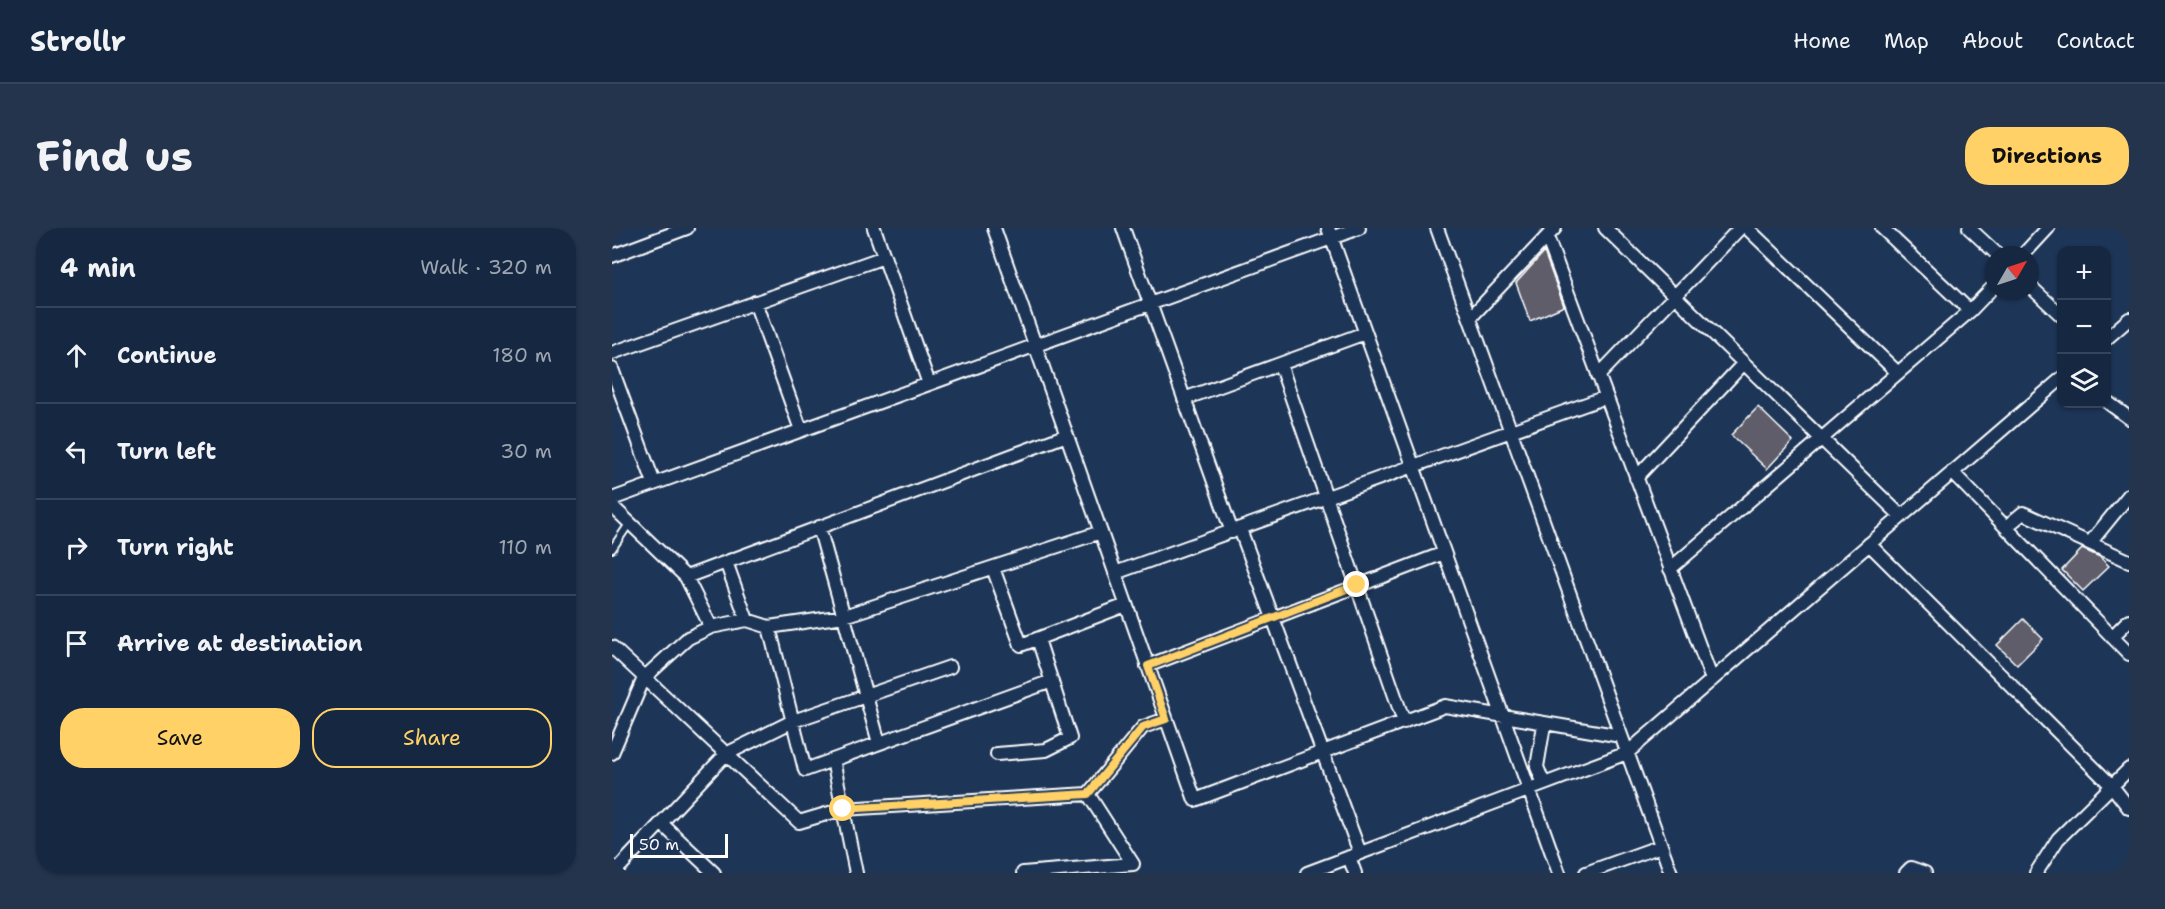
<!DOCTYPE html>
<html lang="en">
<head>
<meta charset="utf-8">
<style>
  body { margin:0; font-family:"Shantell Sans",sans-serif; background:#23344c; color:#f1f3f6 }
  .controls { position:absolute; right:18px; top:18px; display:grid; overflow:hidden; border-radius:12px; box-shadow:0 2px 4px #0004 }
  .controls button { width:54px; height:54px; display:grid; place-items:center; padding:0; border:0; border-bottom:2px solid #35445a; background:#162841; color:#f1f3f6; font:30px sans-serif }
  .compass { position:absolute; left:1373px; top:18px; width:54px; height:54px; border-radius:50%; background:#162841; box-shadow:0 2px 4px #0004; rotate:51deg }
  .scale { position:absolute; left:18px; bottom:15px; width:98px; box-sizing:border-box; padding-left:6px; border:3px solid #fff; border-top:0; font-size:16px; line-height:21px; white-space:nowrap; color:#fff; -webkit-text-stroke:4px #1d3557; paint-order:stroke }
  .stop { position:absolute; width:18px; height:18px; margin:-14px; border:4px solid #ffd166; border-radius:50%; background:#fff }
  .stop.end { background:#ffd166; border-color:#fff; box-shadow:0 2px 6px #0008 }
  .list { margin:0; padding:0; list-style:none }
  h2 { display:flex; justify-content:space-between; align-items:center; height:78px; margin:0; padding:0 24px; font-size:26px }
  h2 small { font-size:20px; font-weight:400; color:#9ea6b1 }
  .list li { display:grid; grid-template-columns:39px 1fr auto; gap:18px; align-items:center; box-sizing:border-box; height:96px; padding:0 24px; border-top:2px solid #35445a }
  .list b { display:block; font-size:22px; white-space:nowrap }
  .list em { font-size:20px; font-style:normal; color:#9ea6b1 }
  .actions { display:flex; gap:12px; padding:18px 24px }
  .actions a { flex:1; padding:14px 0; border:2px solid #ffd166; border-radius:24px; text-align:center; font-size:21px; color:#ffd166 }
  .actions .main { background:#ffd166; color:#111 }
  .icon { flex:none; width:33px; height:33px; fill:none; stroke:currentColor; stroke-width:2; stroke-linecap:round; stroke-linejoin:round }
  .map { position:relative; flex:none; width:1517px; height:645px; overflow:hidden; border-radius:24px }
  header { display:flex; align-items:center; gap:36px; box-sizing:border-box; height:84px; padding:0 30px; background:#162841; border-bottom:2px solid #35445a }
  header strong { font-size:28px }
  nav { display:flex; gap:33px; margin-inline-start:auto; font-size:21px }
  .intro { display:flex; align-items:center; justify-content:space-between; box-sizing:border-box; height:144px; padding:0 36px }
  h1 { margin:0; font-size:42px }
  .button { padding:15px 27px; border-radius:24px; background:#ffd166; color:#111; font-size:21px; font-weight:700 }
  main { display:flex; gap:36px; padding:0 36px }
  aside { flex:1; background:#162841; border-radius:24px; box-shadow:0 2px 4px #0004 }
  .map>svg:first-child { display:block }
  .building { fill:#5f5d6b; stroke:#fff; stroke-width:1.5 }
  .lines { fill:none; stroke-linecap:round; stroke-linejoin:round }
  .lane-casing { stroke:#fff; stroke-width:10 }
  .street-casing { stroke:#fff; stroke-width:16 }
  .lane { stroke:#1d3557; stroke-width:6 }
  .street { stroke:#1d3557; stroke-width:12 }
  .route { stroke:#ffd166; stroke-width:8 }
</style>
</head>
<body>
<header>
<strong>Strollr</strong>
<nav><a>Home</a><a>Map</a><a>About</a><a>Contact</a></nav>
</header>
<div class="intro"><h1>Find us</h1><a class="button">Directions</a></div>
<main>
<aside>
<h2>4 min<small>Walk · 320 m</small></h2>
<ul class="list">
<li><svg class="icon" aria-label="ahead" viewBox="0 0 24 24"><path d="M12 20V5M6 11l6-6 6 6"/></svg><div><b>Continue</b></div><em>180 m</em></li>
<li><svg class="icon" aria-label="left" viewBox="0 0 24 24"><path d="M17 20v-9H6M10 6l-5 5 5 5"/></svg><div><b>Turn left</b></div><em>30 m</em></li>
<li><svg class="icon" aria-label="right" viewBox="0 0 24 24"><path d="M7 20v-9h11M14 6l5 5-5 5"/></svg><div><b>Turn right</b></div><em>110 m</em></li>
<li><svg class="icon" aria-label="arrive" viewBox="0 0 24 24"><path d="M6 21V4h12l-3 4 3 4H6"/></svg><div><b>Arrive at destination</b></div></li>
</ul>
<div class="actions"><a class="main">Save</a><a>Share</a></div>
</aside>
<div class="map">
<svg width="1517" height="645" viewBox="0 0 1517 645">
  <rect width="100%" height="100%" fill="#1d3557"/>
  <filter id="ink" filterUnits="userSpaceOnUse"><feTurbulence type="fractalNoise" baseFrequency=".0167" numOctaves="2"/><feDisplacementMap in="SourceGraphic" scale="12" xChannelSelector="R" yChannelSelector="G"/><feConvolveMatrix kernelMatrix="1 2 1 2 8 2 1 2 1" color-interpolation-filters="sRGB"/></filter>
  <g filter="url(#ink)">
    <!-- building -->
    <path class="building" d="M932 24 952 78 918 93 904 55Z
      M1146 179 1181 213 1155 241 1119 207Z
      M1470 321 1488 329 1497 338 1471 363 1450 342Z
      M1411 391 1431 411 1405 437 1385 417Z"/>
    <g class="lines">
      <!-- lane casing -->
      <g class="lane-casing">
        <path id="lane" d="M0 321 17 296"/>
      </g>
      <!-- street casing -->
      <g class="street-casing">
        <path id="street" d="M262 0 317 156
          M382 0 583 572 833 478 1009 508
          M511 0 620 304
          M716 0 947 645
          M825 0 1059 645
          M993 0 1289 288
          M1135 0 1286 145
          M1270 0 1358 83
          M1357 0 1386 27
          M935 9 1100 452
          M1411 27 1436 0
          M0 28 75 0
          M1418 58 1450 88
          M143 74 189 202
          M858 90 943 0
          M1494 111 1517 91
          M0 125 272 29
          M668 136 792 494
          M0 141 42 255
          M986 148 1128 0
          M572 171 753 105
          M1494 173 1517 190
          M1340 244 1517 426
          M1024 250 1132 135
          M0 271 747 0
          M0 278 74 349 99 399
          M207 299 267 515
          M1394 299 1411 285 1517 333
          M628 301 748 625
          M1478 315 1517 267
          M1257 316 1500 558 1517 580
          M114 334 135 392
          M381 340 409 417 514 377
          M1058 341 1358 83 1382 58
          M503 345 994 169
          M74 349 455 207
          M157 399 193 542 440 453
          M1500 409 1517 392
          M0 419 187 594 231 581 476 566 531 499 554 491
          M535 438 832 325
          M0 525 32 450 76 410 99 399 135 392 157 399 232 388 489 304
          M385 526 434 522 458 510 426 411
          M221 532 244 645
          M932 556 925 539 932 497
          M49 595 102 645
          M737 629 743 645
          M2 645 114 526 181 493 338 439
          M411 645 521 636 476 566
          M695 645 1015 525 1450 150
          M974 645 1049 618
          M1294 645 1299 640 1313 645
          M1424 645 1446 611 1517 541"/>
      </g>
      <!-- lane -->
      <use href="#lane" class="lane"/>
      <!-- street -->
      <use href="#street" class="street"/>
    </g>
  </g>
  <g class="lines" filter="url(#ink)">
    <!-- route -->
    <path class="route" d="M231 581 476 566 531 499 554 491 536 438 745 357"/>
  </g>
</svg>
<div class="controls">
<button>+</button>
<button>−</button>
<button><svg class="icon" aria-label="layers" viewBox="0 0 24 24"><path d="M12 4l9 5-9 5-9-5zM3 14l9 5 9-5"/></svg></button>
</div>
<svg class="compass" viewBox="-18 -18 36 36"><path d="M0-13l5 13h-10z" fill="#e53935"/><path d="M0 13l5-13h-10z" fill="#9ea6b1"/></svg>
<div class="scale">50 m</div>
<div class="stop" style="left:231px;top:581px"></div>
<div class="stop end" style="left:745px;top:357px"></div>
</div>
</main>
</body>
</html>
